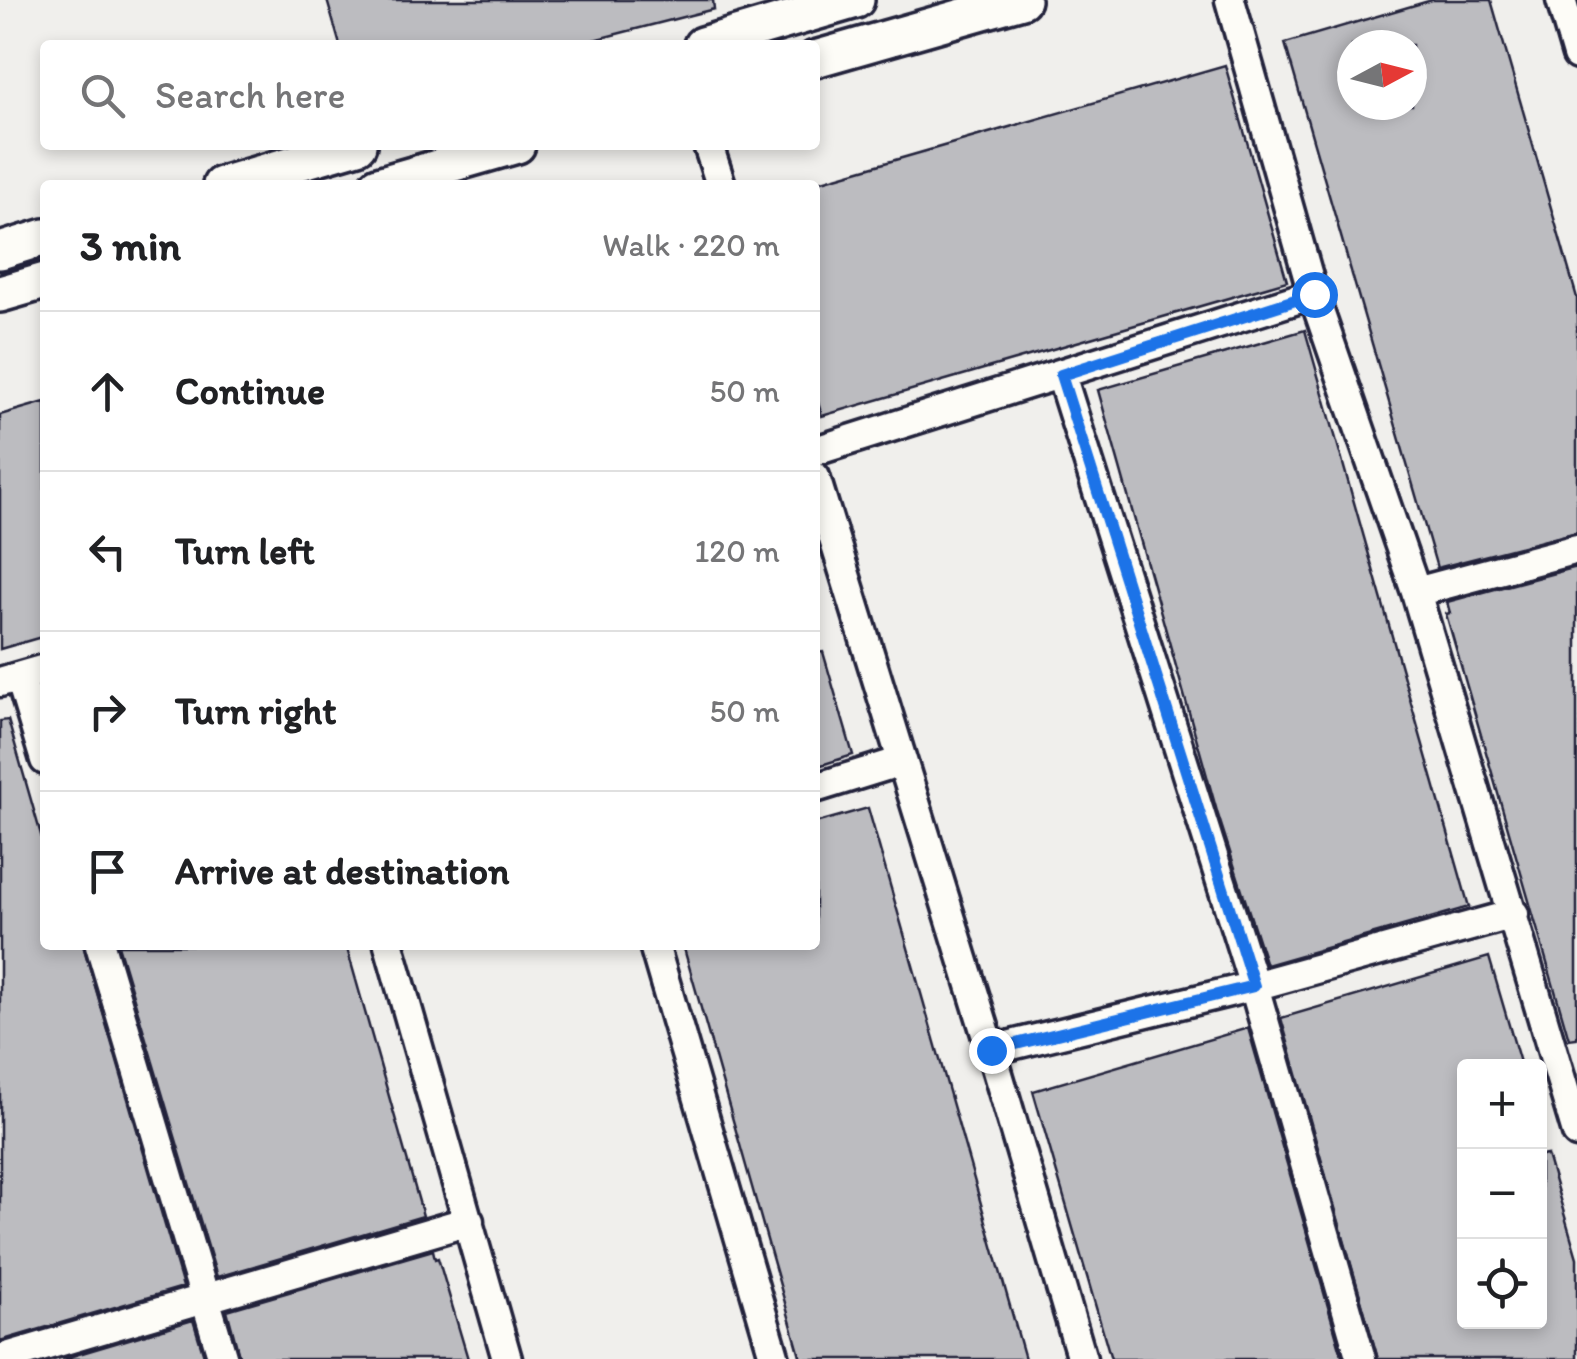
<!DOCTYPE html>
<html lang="en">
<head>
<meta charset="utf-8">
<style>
  body { margin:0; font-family:Itim,sans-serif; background:#f6f6f6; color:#202124 }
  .controls { position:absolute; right:30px; bottom:30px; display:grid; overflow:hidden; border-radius:10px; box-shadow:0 5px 15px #0003 }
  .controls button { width:90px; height:90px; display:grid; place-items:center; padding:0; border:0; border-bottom:2px solid #e0e0e0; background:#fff; color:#202124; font:50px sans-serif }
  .compass { position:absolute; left:1337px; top:30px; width:90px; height:90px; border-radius:50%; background:#fff; box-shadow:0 5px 15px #0003; rotate:83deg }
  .stop { position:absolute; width:30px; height:30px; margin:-22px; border:8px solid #1a73e8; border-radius:50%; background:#fff }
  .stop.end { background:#1a73e8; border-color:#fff; box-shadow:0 2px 10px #0008 }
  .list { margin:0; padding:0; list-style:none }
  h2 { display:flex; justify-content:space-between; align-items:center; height:130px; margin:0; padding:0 40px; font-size:42px }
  h2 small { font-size:32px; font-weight:400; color:#757577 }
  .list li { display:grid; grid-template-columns:65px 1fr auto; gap:30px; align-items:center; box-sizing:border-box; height:160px; padding:0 40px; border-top:2px solid #e0e0e0 }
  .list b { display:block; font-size:38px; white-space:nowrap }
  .list em { font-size:32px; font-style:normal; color:#757577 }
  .icon { flex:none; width:55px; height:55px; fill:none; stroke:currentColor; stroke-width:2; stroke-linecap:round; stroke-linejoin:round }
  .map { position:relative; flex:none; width:1577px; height:1359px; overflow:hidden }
  .search { position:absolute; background:#fff; box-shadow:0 5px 15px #0003; left:40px; top:40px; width:780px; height:110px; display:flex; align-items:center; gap:25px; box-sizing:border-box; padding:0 35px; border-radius:10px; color:#757577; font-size:38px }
  .panel { position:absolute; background:#fff; box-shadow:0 5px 15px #0003; left:40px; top:180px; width:780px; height:770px; border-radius:10px }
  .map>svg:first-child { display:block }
  .building { fill:#bcbcc0; stroke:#22223b; stroke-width:2.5; fill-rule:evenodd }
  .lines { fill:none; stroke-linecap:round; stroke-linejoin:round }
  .minor-casing { stroke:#22223b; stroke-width:35 }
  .tertiary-casing { stroke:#22223b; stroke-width:42 }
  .minor { stroke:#fdfcf7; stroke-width:28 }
  .tertiary { stroke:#fdfcf7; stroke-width:35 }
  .route { stroke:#1a73e8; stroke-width:12 }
</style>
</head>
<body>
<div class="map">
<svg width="1577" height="1359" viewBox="0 0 1577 1359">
  <rect width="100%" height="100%" fill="#f0efec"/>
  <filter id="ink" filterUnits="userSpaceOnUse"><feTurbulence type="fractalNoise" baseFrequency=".01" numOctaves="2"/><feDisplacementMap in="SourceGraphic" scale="20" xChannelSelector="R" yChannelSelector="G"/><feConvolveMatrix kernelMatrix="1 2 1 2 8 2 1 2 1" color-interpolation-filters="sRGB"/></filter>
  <g filter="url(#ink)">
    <!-- building -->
    <path class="building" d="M327 0H713L714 9 574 45H340Z
      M1432 0H1491L1577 298V532L1437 568 1285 43ZM1352 45H1412V105H1352Z
      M1225 65 1287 281 822 416 815 392V183Z
      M1305 330 1469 907 1266 965 1218 815 1098 390Z
      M45 402V636L0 649V415Z
      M1577 567V1038L1569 1039 1446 614 1450 613 1447 602Z
      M823 652 853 755 815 767V653Z
      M8 720 45 849V945H83L183 1287 0 1341V721Z
      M868 808 962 1137 1025 1359H801L683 945H815V823Z
      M118 945H346L423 1216 217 1277Z
      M1489 957 1521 1066H1464V1322H1540V1156L1547 1155 1577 1258V1359H1378L1281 1018Z
      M1248 1028 1343 1359H1111L1033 1091Z
      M433 1250 435 1259 438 1258 468 1359H240L227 1310Z
      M193 1320 205 1359H62Z"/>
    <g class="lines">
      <!-- minor casing -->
      <g class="minor-casing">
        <path id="minor" d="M1230 0 1313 294 1416 592 1577 1133
          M1561 0 1577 55
          M708 145 721 185
          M1061 375 1254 986 1361 1359
          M815 451 1313 294
          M815 477 991 1050 1082 1359
          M1416 592 1577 549
          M20 677 45 760
          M0 682 45 669
          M815 788 902 761
          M100 945 223 1359
          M389 945 507 1359
          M654 945 775 1359
          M991 1050 1254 986 1514 914
          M0 1359 469 1221"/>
      </g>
      <!-- tertiary casing -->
      <g class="tertiary-casing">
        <path id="tertiary" d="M702 45 856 0
          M815 59 1022 0
          M221 185 358 145
          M378 185 517 145
          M0 251 45 237
          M0 294 45 281"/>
      </g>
      <!-- minor -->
      <use href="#minor" class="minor"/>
      <!-- tertiary -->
      <use href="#tertiary" class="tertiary"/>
    </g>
  </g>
  <g class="lines" filter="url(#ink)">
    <!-- route -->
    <path class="route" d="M991 1050 1254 986 1061 375 1314 294"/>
  </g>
</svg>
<div class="controls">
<button>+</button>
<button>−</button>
<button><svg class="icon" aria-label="locate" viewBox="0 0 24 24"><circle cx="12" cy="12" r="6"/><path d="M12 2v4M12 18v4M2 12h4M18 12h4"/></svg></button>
</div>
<svg class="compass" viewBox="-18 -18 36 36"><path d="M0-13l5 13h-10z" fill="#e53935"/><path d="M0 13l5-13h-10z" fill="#757577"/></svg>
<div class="stop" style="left:1314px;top:294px"></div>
<div class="stop end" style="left:991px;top:1050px"></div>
<div class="search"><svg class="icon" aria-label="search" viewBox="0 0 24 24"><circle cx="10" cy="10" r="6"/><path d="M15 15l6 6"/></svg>Search here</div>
<section class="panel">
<h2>3 min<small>Walk · 220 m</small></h2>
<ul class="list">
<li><svg class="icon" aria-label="ahead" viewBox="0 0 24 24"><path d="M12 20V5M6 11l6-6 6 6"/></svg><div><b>Continue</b></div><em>50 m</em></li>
<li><svg class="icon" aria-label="left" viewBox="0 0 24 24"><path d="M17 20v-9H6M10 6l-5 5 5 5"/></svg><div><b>Turn left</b></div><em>120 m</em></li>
<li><svg class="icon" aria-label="right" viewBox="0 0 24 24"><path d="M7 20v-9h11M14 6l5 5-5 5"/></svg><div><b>Turn right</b></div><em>50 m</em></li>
<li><svg class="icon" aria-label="arrive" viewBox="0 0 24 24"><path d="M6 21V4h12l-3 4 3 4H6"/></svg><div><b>Arrive at destination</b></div></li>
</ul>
</section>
</div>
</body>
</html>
